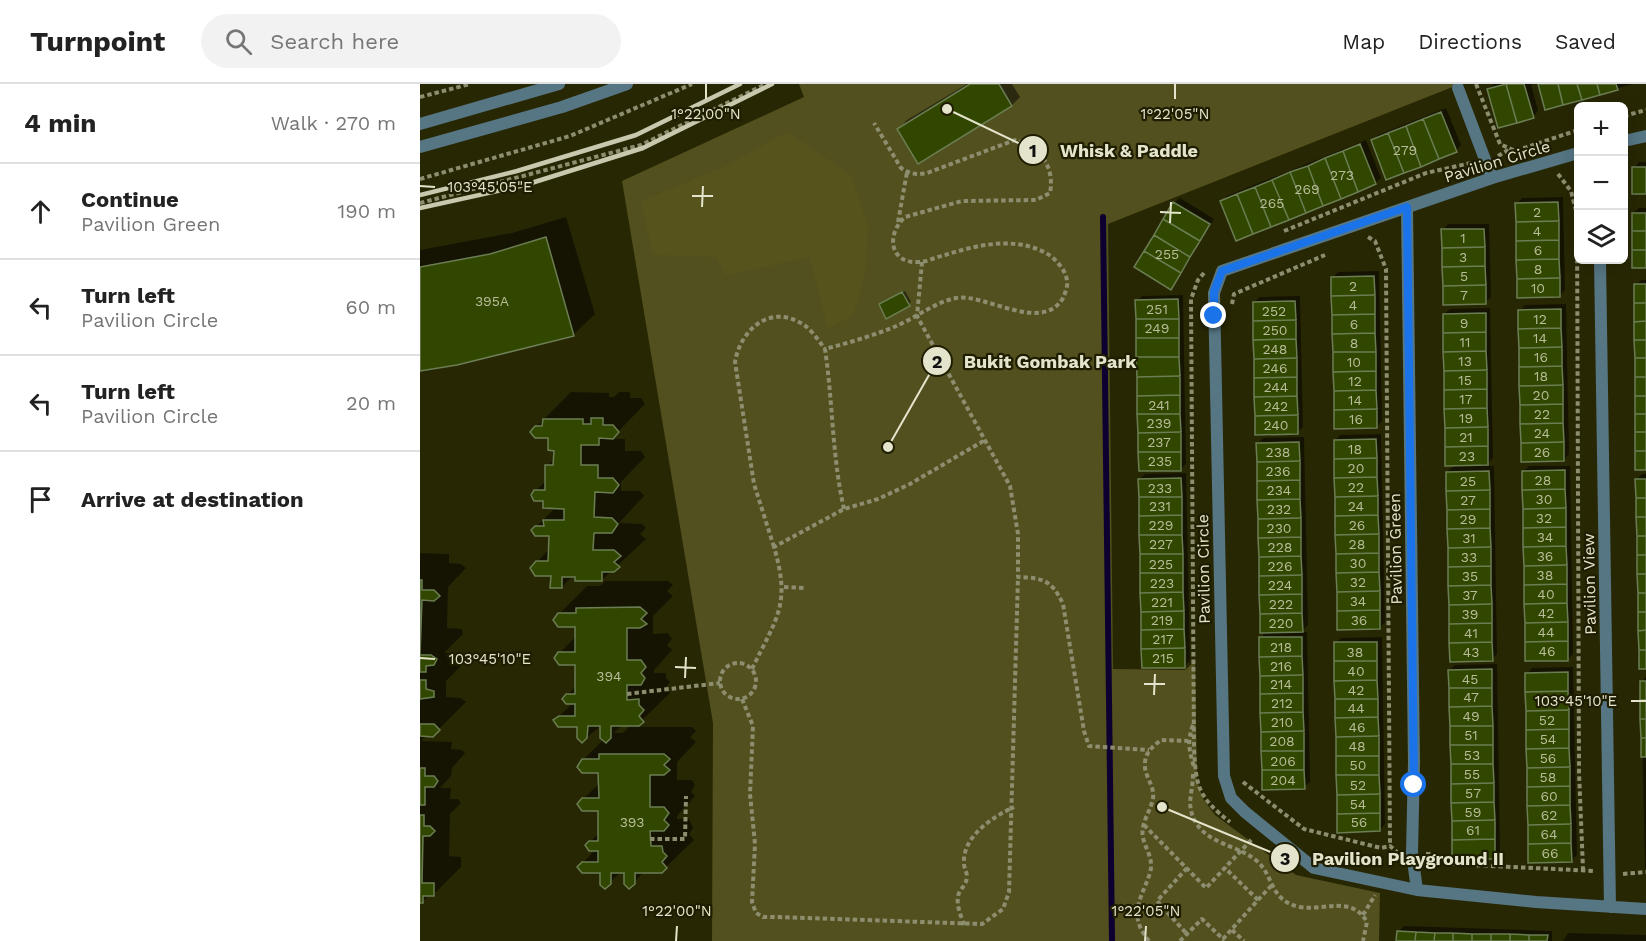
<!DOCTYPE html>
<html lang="en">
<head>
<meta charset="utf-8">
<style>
  body { margin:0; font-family:"Work Sans",sans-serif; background:#f2f2f2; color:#222 }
  .controls { position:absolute; right:18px; top:18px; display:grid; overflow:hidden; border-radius:9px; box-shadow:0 3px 15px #0003 }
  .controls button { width:54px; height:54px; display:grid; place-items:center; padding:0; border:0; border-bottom:2px solid #e0e0e0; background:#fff; color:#222; font:30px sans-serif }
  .stop { position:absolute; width:18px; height:18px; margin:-14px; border:4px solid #1a73e8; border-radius:50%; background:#fff }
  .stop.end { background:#1a73e8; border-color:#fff; box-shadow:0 2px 6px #0008 }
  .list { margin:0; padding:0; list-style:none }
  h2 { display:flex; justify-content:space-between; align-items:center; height:78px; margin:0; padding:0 24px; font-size:26px }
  h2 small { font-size:20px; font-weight:400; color:#767676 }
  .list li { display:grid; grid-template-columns:39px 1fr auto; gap:18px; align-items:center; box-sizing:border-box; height:96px; padding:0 24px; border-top:2px solid #e0e0e0 }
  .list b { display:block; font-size:22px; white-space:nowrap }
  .list p { margin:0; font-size:20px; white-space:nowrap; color:#767676 }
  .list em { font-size:20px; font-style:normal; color:#767676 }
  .icon { flex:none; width:33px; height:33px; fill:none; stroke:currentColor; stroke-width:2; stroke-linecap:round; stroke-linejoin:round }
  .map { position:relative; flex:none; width:1226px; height:857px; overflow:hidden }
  header { display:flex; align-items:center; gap:36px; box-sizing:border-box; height:84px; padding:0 30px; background:#fff; border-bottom:2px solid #e0e0e0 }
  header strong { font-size:28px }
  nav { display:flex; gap:33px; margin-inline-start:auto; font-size:21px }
  .search { width:420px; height:54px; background:#f2f2f2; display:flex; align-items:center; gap:15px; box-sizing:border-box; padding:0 21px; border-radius:33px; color:#767676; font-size:22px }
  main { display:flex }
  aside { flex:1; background:#fff }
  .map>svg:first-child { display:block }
  .green { fill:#52501e }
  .forest { fill:#56541c }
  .shadow { fill:#0007; fill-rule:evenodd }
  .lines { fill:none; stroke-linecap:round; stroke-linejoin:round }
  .stream { stroke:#0d0030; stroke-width:6 }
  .building { fill:#314700; stroke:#6b7d53; stroke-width:1.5 }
  .path { stroke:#8d8d70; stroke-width:4; stroke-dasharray:4.5 3; stroke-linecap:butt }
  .minor { stroke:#567684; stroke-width:12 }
  .tertiary { stroke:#567684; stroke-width:12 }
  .rail { stroke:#c8c8ae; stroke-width:4.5 }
  .route { stroke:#1a73e8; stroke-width:8 }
  .ticks { fill:none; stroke:#e4e4cc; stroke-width:2 }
  .labels { text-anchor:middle; stroke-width:4.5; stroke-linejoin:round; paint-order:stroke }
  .number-label { font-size:14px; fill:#b7bd99 }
  .street-label { font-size:16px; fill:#e4e4cc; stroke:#1f1d00 }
  .ticks-label { font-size:15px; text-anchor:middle; fill:#e4e4cc; stroke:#1f1d00; stroke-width:4.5; stroke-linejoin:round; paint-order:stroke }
  .leader { fill:none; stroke:#e4e4cc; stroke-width:2 }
  .callout-dot { fill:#e4e4cc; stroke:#1f1d00; stroke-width:2 }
  .mark-label { font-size:18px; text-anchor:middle; font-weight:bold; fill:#111 }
  .callout-label { font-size:18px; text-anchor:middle; font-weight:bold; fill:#e4e4cc; stroke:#1f1d00; stroke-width:4.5; stroke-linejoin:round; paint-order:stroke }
</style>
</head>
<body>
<header>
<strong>Turnpoint</strong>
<div class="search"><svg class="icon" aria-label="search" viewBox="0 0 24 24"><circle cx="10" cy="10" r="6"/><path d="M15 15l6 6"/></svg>Search here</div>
<nav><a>Map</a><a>Directions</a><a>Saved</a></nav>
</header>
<main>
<aside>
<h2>4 min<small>Walk · 270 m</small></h2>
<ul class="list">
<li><svg class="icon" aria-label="ahead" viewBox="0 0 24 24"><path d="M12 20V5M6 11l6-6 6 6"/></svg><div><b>Continue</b><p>Pavilion Green</p></div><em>190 m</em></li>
<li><svg class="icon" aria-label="left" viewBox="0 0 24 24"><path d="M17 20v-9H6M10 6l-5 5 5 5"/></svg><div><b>Turn left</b><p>Pavilion Circle</p></div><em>60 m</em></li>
<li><svg class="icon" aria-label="left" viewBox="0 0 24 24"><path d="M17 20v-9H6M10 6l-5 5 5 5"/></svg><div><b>Turn left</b><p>Pavilion Circle</p></div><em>20 m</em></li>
<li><svg class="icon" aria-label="arrive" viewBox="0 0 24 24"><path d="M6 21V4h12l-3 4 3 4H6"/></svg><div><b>Arrive at destination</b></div></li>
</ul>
</aside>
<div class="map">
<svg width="1226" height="857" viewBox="0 0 1226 857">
  <rect width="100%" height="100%" fill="#282704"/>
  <!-- green -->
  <path class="green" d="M379 0H1040L688 140 693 585 765 586 775 577 777 696 783 715 795 731 876 791 960 809 959 857H292L293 639 202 97 384 13Z"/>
  <!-- forest -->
  <path class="forest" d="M367 48 431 91 448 141 445 191 433 232 408 244 390 173 306 191 297 173 233 171 221 117 306 82Z"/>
  <!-- shadow -->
  <path class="shadow" d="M547 0H592L600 13 592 21 499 78 479 45 487 36Z
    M1074 0H1111L1118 27 1113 33 1069 5Z
    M1120 0H1213L1126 24Z
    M1026 24 1041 61 1036 67 952 57 958 51Z
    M946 56 961 94 955 99 802 117 807 112Z
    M1219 78H1226V109L1214 84Z
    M1143 113 1145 206 1139 212 1097 120 1102 114Z
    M760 114 794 135 751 204 754 119Z
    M1219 124H1226V183L1213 129Z
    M146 133 175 230 154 250 37 280 0 285V166L92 149Z
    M1028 140H1069L1071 213 1065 219 1023 146Z
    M959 187 962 337 957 342 913 193 918 188Z
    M1221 196H1226V384L1216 201Z
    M485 207 491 218 489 220 463 218Z
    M763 211 766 380 761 385 717 217 722 212Z
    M880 212 883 343 877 348 834 218 840 213Z
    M1146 220 1149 370 1144 376 1100 227 1105 221Z
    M1070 224 1073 374 1065 382H1074L1077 570 1072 575 1027 388 1036 380 1024 230 1030 225Z
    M151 308 189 309V313H194L199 308H210V314H221L225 320 191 355H205V367H221L225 373 201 398V407H220L224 412 199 439 222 440 226 444 220 450 226 455 182 496 153 491 142 503 117 478 130 464V451L113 446 136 423 115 407 127 396V382L135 374V365L130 353 116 343Z
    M961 350 965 538 960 544 915 357 920 351Z
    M884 353 888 541 881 548H887L890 698 884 703 840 554 847 547 838 360 843 354Z
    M1109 382H1150L1153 570 1148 575 1103 388Z
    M766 389 770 577 764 582 720 395 725 390Z
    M1222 390H1226V583L1217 396Z
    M0 469 29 470V479L41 480 46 484 28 503 27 544 42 545 43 550 24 569H32V578H38L41 582 26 597V613L41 614 46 618 13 651H7L1 657 32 658 31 665 42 666 45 669 32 684 31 692 20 704H31L30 715H38L41 719 30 730 29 772 41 773V783L13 811H9L2 818H0Z
    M185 497H248L253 501 247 507 253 512 233 532V550L248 549 252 555 247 561 252 566 234 586V589H246V594L250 598 245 604 250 609 215 643H272L276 647 270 653 276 658 257 678V696H272L275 701 271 708 275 712 257 732V735H269L273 744 269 750 274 756 246 783 225 787 209 803 205 787H202L185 803 182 787 159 783 176 765 170 758 180 748V725L163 715 180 699V688L163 676 184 655 182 641 162 657 158 641 135 636 153 619 144 615 156 602V579L140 569 156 552V541L139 530 167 502H180ZM202 641H211L203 649H194Z
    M962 553 965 740 960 746 915 559 921 554Z
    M1077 580 1080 768 1075 773 1030 586 1035 581Z
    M1153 583 1157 771 1151 777 1107 590 1112 584Z
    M1226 593V785H1225L1221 598Z
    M984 842 1132 847V857H978V848Z
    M1148 849 1226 851V857H1143Z"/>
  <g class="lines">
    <!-- stream -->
    <path class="stream" d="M683 133 692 857"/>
  </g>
  <!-- building -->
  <path class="building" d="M550 0H579L592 22 498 80 477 45Z
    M1086 0 1097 39 1078 44 1067 5Z
    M1086 0H1104L1114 34 1097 39Z
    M1118 0H1138L1143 21 1125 26Z
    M1138 0H1157L1162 16 1143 21Z
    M1157 0H1177L1180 11 1162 16Z
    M1177 0H1196L1198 6 1180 11Z
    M1021 28 1037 68 1019 75 1003 35Z
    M1003 35 1019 75 1001 83 986 42Z
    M986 42 1001 83 984 89 968 49Z
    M968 49 984 89 966 96 951 56Z
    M940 60 956 100 938 108 923 67Z
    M923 67 938 108 921 115 905 74Z
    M905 74 921 115 903 122 888 82Z
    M888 82 903 122 886 129 870 88Z
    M1212 83H1226V110H1212Z
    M870 88 886 129 869 136 852 96Z
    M852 96 869 136 851 143 835 103Z
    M835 103 851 143 833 150 817 110Z
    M817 110 833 150 816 157 800 117Z
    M753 118 790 140 780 157 743 135Z
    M1138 118 1139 137 1096 138 1095 119Z
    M1212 129H1226V147H1212Z
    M743 135 780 157 770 173 734 151Z
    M1139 137V156L1096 157V138Z
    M1021 145H1064L1065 163 1022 164Z
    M1212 147H1226V166H1212Z
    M734 151 770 173 761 189 724 167Z
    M126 153 154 252 37 281 0 287V183L70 170Z
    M1139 156V175L1096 176V157Z
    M1065 163V182L1022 183V164Z
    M1212 166H1226V184H1212Z
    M724 167 761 189 751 206 714 183Z
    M1139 175 1140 194 1097 195 1096 176Z
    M1065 182 1066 201 1023 202 1022 183Z
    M954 192 955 211 911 212V193Z
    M1140 194V213L1097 214V195Z
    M1214 200H1226V219H1214Z
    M1066 201V220L1023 221V202Z
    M482 208 490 222 466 235 459 220Z
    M955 211V230L912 231 911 212Z
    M758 215 759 235H716L715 216Z
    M875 217 876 236 833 237V218Z
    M1214 219H1226V237L1214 238Z
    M1141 225V244L1098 245V226Z
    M1066 229V248L1023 249V230Z
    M955 230V249L912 250V231Z
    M716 235H759V254H716Z
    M876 236V255L833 256V237Z
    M1226 237V256H1214V238Z
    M1141 244 1142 263 1099 264 1098 245Z
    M1066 248V267L1023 268V249Z
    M955 249 956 268H913L912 250Z
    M716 254H759V273H716Z
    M876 255 877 274 834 275 833 256Z
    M1214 256H1226V274H1215Z
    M1142 263V282L1099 283V264Z
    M1066 267 1067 286 1024 287 1023 268Z
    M913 268H956V287L913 288Z
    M716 273H759L760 292 717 293Z
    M877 274V293L834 294V275Z
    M1215 274H1226V293H1215Z
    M1142 282 1143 301 1099 302V283Z
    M1067 286V305L1024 306V287Z
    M956 287V306L914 307 913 288Z
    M760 292V311L717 312V293Z
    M877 293V312L834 313V294Z
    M1215 293H1226V312H1215Z
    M1143 301V320L1100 321 1099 302Z
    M1067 305V324L1024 325V306Z
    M956 306 957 325 914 326V307Z
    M760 311V330H717V312Z
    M877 312 878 331 835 332 834 313Z
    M1215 312H1226V330H1215Z
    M1143 320V339L1100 340V321Z
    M1067 324 1068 343 1025 344 1024 325Z
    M957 325V344L914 345V326Z
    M717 330H760L761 348 718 349Z
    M1215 330H1226V348H1215Z
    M878 331V350L835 351V332Z
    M171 334H183V341H193L199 348 193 355 179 354V361H161V381H178V394H193L199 401 193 409 175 408 174 433 192 434 198 440 192 449H174L173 466H194L201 472 194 478 200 483 194 488H182V497H155V493H142V504H130L131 492H115L110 484 116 477H128L129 452H115L111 446 115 442H124L123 436H144V425L123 424V417H114L111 411 114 406H125V381H133L134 367 128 366V354H115L110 348 115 342H122L123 335H163V340H171Z
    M1143 339 1144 358 1101 359 1100 340Z
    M1068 343V362L1025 363V344Z
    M761 348V368H718V349Z
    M1215 348H1226V367H1215Z
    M956 355 957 374 914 375V356Z
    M879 358 880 377 837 378 836 359Z
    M1144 358V377L1101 378V359Z
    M1068 362V381L1025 382V363Z
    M1215 367H1226V386H1215Z
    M718 368H761V387H719Z
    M957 374V393L914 394V375Z
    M880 377V396L837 397V378Z
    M1145 386V405L1102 406V387Z
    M1069 387 1070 406 1026 407V388Z
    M957 393 958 412 915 413 914 394Z
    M761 394 762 413H719L718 395Z
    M1215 395H1226V414H1216Z
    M880 396V415L837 416V397Z
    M1145 405 1146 424 1103 425 1102 406Z
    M1070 406V425L1027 426 1026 407Z
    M958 412V431L915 432V413Z
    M719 413H762V431L719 432Z
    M1216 414H1226V433H1216Z
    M880 415 881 434 838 435 837 416Z
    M1146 424V443L1103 444V425Z
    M1070 425V444L1027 445V426Z
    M762 431V451H719V432Z
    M958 431 959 450 915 451V432Z
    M1216 433H1226V452H1217Z
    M881 434V453L838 454V435Z
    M1146 443V462L1103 463V444Z
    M1070 444 1071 463 1028 464 1027 445Z
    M959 450V469L916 470 915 451Z
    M719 451H762L763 470H720Z
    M1217 452H1226V471H1217Z
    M881 453V472L839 473 838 454Z
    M1146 462 1147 481 1104 482 1103 463Z
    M1071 463V482L1028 483V464Z
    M959 469V488L916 489V470Z
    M720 470H763V489H720Z
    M1217 471H1226V490H1217Z
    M881 472 882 491 839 492V473Z
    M1147 481V500L1104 501V482Z
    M1071 482V501L1028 502V483Z
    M959 488 960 507 917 508 916 489Z
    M720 489H763V508L720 509Z
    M1217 490H1226V509H1218Z
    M882 491V510L839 511V492Z
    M0 496H2V506H14L20 512 14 517 2 516 0 571H11L17 575 14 581 6 582V588H0Z
    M1147 500V519L1104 520V501Z
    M1071 501 1072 520 1029 521 1028 502Z
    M960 507V526L917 527V508Z
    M763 508 764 527 721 528 720 509Z
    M1218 509H1226V528H1218Z
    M882 510V529L840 530 839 511Z
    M1147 519 1148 538 1105 539 1104 520Z
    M1072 520V539L1029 540V521Z
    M220 523 227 529 221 535 227 540 220 544H207V576H221L226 583 221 589 225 594 221 601H207V616L219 615V621L224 626 219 632 224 638 219 642H191V654L186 659 180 654V642H168L167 654 162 659 157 654V643H138L133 636 139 632H155V620H146L142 615 146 610H155V581H139L134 574 138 568H155V543H138L133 536 138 529H156V524Z
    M960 526V545L917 546V527Z
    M764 527V545L721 546V528Z
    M1218 528H1226V546L1218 547Z
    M882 529 883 548 840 549V530Z
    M1148 538V557L1105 558V539Z
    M1072 539V558L1029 559V540Z
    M764 545 765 564 721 565V546Z
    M1226 546V566H1219L1218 547Z
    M839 553H882V572L839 573Z
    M1148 557V577H1105V558Z
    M914 558H957V577H914Z
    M1072 558 1073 577 1030 578 1029 559Z
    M765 564V584H722L721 565Z
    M1219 566H1226V585H1219Z
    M882 572 883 591 840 592 839 573Z
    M914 577H957V596L914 597Z
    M1072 585V604H1029L1028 586Z
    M1148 588V607L1105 608V589Z
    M883 591V609L840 610V592Z
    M0 596H6V605L14 607V613L0 615Z
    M957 596 958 615H915L914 597Z
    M1220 597H1226V616H1220Z
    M1029 604H1072V622L1029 623Z
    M1148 607 1149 626 1106 627 1105 608Z
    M883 609V628L840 629V610Z
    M915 615H958V633L915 634Z
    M1220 616H1226V635H1220Z
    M1072 622 1073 642H1030L1029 623Z
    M1149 626V645L1106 646V627Z
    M883 628 884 647 841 648 840 629Z
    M958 633 959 652 916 653 915 634Z
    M1220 635H1226V654H1221Z
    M0 640H14L20 646 13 653 0 652Z
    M1030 642H1073V661H1030Z
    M1149 645V664L1106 665V646Z
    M884 647V667H841V648Z
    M959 652V672H916V653Z
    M1221 654H1226V673H1221Z
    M1030 661H1073V680H1031Z
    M1149 664 1150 683 1107 684 1106 665Z
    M841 667H884V686H842Z
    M179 670H244L250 675 244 681 250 686 244 691H230V723H244L249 729 244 736 249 741 244 747H230L231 762H242L243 768 247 772 242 778 247 784 242 789H215V800L209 805 204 800V789H191V800L185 805 180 801V789H162L157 783 162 778H178V767H169L165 761 169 757H178V727H162L157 720 162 714H179L178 689H162L157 683 162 675H179Z
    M916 672H959V691H916Z
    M1031 680H1073L1074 699 1031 700Z
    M1150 683V702L1107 703V684Z
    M0 684H5V692H14L18 697 14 703H5V721H0Z
    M842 686H884L885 705 842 706Z
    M916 691H959L960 710 917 711Z
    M1074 699V718L1031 719V700Z
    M1150 702V721L1107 722V703Z
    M960 710V729L917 730V711Z
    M1074 718 1075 736 1032 737 1031 719Z
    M1150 721 1151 740 1108 741 1107 722Z
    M960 729V747L917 749V730Z
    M0 731H4V742H10L15 747 10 752H3L2 799H14V812H3V819H0Z
    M1075 736V755L1032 756V737Z
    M1151 740V759L1108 760V741Z
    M1075 755V775H1032V756Z
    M1151 759 1152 778 1108 779V760Z
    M977 847 996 848 995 857H976Z
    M996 848 1015 849 1014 857H995Z
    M1015 849H1033V857H1014Z
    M1033 849 1052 850V857H1033Z
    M1052 850H1071V857H1052Z
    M1071 850H1090V857H1071Z
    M1090 850 1109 851V857H1090Z
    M1109 851H1128L1127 857H1109Z"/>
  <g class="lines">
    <!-- path -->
    <path class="path" d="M1056 0 1080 60 1095 67 1158 46
      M0 13 50 0
      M1204 32 1226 26
      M1078 72 1090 65
      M1138 90 1151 107 1157 131 1159 688 1163 785
      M0 95 150 52 272 0
      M0 119 221 61 346 0
      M478 138 487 88
      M864 147 1006 89 1051 79
      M948 153 955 157 966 185 970 762
      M502 178 497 232 590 402 598 450V493C623 494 632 496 643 520L664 647 669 662 729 666
      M784 189 778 196 771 215 774 664C776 703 778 713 810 738
      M812 220 814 210 905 171
      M424 425C412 373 413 319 405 265 428 259 452 252 474 243 494 235 515 218 536 214 565 209 622 250 643 214 645 209 648 203 647 197 646 186 635 174 626 169 594 152 557 161 525 171 516 173 507 178 499 178 469 180 466 150 485 133L542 117 616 116 630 109C635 83 620 62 595 56L507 89C496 91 490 90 481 84L454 39
      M354 463 334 400 315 278C320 248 347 221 379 238 390 243 398 256 405 265
      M364 503 384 504
      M300 597a18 18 0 1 1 36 0a18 18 0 1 1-36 0Z
      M332 585C357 533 371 521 354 463L424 425 458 415 490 400 565 356
      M207 610 300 599
      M322 615 333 642 330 710 335 760 332 818 336 829 343 833H357L562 840 583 825 589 808 598 493
      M773 641C767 658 769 666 774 683
      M773 690C773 710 765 720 776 739 790 761 819 761 838 778 854 793 850 817 880 823 905 827 932 811 947 838L943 857
      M823 698 884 745 961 764 970 762 977 768
      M724 741 786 804 832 755
      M230 755H265L266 712
      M1006 770H1012L1031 780 1175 787
      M767 784 737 817 767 850
      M1203 790 1226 788
      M838 816 851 802
      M943 831 955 811
      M544 841C541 832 535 819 539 809 542 803 546 801 547 793 547 788 544 784 544 780 542 752 573 733 594 723
      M812 846 824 857
      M729 857C707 830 721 816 730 789 734 775 726 766 723 754 720 739 731 727 733 714 735 701 723 691 725 678 726 668 733 662 741 656L768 657
      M760 857 782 835 803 855 838 816 805 784"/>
    <!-- minor -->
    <path class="minor" d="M1038 4 1072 94
      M1204 57 1226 52
      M1158 69 1072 94 802 187 794 209 804 692 811 714 825 728 894 784 997 806 1116 818 1226 825
      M987 124 994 678 992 769 997 806
      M1180 176 1190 823"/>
    <!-- tertiary -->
    <path class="tertiary" d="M0 40 139 0
      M0 63 142 23 207 0"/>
    <!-- rail -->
    <path class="rail" d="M0 111 97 87 216 51 320 0
      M0 124 105 101 223 64 352 0"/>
  </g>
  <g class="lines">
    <!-- route -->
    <path class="route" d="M794 232V208L802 187 987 123 994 701"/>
  </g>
  <!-- ticks -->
  <path class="ticks" d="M286 15V0M755 15V0M0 102 15 103M272 112H293M282 123 283 102M740 128 761 129M750 139 751 118M0 574 15 575M255 583 276 584M265 594 266 573M724 600H745M734 611 735 590M1211 617H1226M256 857 257 842M725 857 726 842"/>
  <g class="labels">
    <!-- number labels -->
    <g class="number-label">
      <text x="985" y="71">279</text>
      <text x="922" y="96">273</text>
      <text x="887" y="110">269</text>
      <text x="852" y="124">265</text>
      <text x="1117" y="133">2</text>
      <text x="1117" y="152">4</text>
      <text x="1043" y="159">1</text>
      <text x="1118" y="171">6</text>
      <text x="747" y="175">255</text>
      <text x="1043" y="178">3</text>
      <text x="1118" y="190">8</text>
      <text x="1044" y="197">5</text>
      <text x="933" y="207">2</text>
      <text x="1118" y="209">10</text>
      <text x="1044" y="216">7</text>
      <text x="72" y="222">395A</text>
      <text x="933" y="226">4</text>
      <text x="737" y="230">251</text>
      <text x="854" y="232">252</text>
      <text x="1120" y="240">12</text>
      <text x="1044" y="244">9</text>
      <text x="934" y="245">6</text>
      <text x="737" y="249">249</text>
      <text x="855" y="251">250</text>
      <text x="1120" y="259">14</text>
      <text x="1045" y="263">11</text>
      <text x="934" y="264">8</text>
      <text x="855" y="270">248</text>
      <text x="1121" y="278">16</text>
      <text x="1045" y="282">13</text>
      <text x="934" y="283">10</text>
      <text x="855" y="289">246</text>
      <text x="1121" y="297">18</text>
      <text x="1045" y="301">15</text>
      <text x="935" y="302">12</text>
      <text x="856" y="308">244</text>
      <text x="1121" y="316">20</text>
      <text x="1046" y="320">17</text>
      <text x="935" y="321">14</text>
      <text x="739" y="326">241</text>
      <text x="856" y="327">242</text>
      <text x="1122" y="335">22</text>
      <text x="1046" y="339">19</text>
      <text x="936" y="340">16</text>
      <text x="739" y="344">239</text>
      <text x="856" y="346">240</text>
      <text x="1122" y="354">24</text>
      <text x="1046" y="358">21</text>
      <text x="739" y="363">237</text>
      <text x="935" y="370">18</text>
      <text x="858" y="373">238</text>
      <text x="1122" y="373">26</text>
      <text x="1047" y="377">23</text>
      <text x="740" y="382">235</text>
      <text x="936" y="389">20</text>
      <text x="858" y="392">236</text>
      <text x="1123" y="401">28</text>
      <text x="1048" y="402">25</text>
      <text x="936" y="408">22</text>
      <text x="740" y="409">233</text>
      <text x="859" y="411">234</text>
      <text x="1124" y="420">30</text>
      <text x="1048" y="421">27</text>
      <text x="740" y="427">231</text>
      <text x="936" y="427">24</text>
      <text x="859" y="430">232</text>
      <text x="1124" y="439">32</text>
      <text x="1048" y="440">29</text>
      <text x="741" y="446">229</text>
      <text x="937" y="446">26</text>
      <text x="859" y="449">230</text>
      <text x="1125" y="458">34</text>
      <text x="1049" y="459">31</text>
      <text x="741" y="465">227</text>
      <text x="937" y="465">28</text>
      <text x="860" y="468">228</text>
      <text x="1125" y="477">36</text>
      <text x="1049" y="478">33</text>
      <text x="938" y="484">30</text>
      <text x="741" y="485">225</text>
      <text x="860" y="487">226</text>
      <text x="1125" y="496">38</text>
      <text x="1050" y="497">35</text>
      <text x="938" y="503">32</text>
      <text x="742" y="504">223</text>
      <text x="860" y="506">224</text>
      <text x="1126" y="515">40</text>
      <text x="1050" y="516">37</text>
      <text x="938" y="522">34</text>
      <text x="742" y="523">221</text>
      <text x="861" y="525">222</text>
      <text x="1126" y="534">42</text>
      <text x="1050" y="535">39</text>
      <text x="742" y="541">219</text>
      <text x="939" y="541">36</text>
      <text x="861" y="544">220</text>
      <text x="1126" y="553">44</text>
      <text x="1051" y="554">41</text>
      <text x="743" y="560">217</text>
      <text x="861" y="568">218</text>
      <text x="1127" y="572">46</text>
      <text x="935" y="573">38</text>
      <text x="1051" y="573">43</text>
      <text x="743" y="579">215</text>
      <text x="861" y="587">216</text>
      <text x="936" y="592">40</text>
      <text x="189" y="597">394</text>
      <text x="1050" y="600">45</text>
      <text x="861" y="605">214</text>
      <text x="936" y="611">42</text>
      <text x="1051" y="618">47</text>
      <text x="862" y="624">212</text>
      <text x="936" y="629">44</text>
      <text x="1051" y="637">49</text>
      <text x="1127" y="641">52</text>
      <text x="862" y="643">210</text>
      <text x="937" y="648">46</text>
      <text x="1051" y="656">51</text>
      <text x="1128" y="660">54</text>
      <text x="862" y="662">208</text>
      <text x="937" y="667">48</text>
      <text x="1052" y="676">53</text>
      <text x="1128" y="679">56</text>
      <text x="863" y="682">206</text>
      <text x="938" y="686">50</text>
      <text x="1052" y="695">55</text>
      <text x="1128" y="698">58</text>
      <text x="863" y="701">204</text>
      <text x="938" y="706">52</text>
      <text x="1053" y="714">57</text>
      <text x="1129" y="717">60</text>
      <text x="938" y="725">54</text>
      <text x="1053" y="733">59</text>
      <text x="1129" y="736">62</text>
      <text x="212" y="743">393</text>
      <text x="939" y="743">56</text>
      <text x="1053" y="751">61</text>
      <text x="1129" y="755">64</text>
      <text x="1130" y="774">66</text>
    </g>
    <!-- street labels -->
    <g class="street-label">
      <text transform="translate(1077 77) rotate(-17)" y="6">Pavilion Circle</text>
      <text transform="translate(975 465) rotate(-91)" y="6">Pavilion Green</text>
      <text transform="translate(783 485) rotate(-91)" y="6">Pavilion Circle</text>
      <text transform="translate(1169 500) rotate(-91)" y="6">Pavilion View</text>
    </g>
  </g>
  <g class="ticks-label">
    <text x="286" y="35">1°22'00"N</text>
    <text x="755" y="35">1°22'05"N</text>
    <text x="70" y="108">103°45'05"E</text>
    <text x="70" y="580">103°45'10"E</text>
    <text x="1156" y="622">103°45'10"E</text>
    <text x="257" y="832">1°22'00"N</text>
    <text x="726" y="832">1°22'05"N</text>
  </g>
  <!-- callouts -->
  <path class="leader" d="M527 25L613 66M468 363L517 277M742 723L865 774"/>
  <g class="callout-dot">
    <circle cx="527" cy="25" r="6"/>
    <circle cx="468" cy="363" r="6"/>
    <circle cx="742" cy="723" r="6"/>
    <circle cx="613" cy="66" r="15"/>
    <circle cx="517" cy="277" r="15"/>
    <circle cx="865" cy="774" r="15"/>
  </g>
  <g class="mark-label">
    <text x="613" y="73">1</text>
    <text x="517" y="284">2</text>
    <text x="865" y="781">3</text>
  </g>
  <g class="callout-label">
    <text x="709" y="73">Whisk &amp; Paddle</text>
    <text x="630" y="284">Bukit Gombak Park</text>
    <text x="988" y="781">Pavilion Playground II</text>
  </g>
</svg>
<div class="controls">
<button>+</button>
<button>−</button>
<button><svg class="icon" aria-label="layers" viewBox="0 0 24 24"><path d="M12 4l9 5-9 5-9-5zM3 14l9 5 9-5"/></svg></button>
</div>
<div class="stop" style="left:994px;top:701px"></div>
<div class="stop end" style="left:794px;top:232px"></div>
</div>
</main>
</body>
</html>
